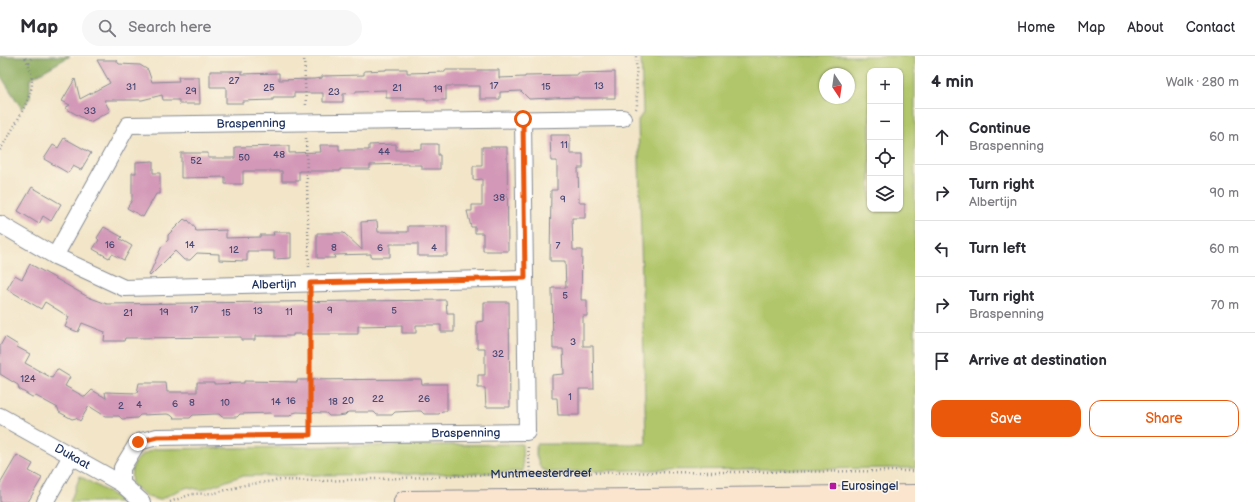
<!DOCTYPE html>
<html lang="en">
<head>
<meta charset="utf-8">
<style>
  body { margin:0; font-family:"Balsamiq Sans",sans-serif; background:#f7f7f7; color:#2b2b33 }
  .controls { position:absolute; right:12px; top:12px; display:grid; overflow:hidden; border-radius:8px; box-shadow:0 1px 3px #0004 }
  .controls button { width:36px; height:36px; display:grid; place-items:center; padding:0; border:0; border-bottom:1px solid #e1e1e2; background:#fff; color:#2b2b33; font:20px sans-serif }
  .compass { position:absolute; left:819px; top:12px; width:36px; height:36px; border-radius:50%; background:#fff; box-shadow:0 1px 3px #0004; rotate:167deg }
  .stop { position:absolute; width:12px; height:12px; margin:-9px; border:3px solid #ea580c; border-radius:50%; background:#fff }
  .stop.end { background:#ea580c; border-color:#fff; box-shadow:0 1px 4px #0008 }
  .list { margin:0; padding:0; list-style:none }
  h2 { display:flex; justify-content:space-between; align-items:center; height:52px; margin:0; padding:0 16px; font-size:17px }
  h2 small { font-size:13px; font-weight:400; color:#7c7c81 }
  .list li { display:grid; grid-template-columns:26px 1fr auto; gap:12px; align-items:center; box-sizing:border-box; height:56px; padding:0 16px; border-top:1px solid #e1e1e2 }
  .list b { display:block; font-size:15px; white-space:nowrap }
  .list p { margin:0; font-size:13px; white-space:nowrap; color:#7c7c81 }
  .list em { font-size:13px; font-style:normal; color:#7c7c81 }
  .actions { display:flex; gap:8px; padding:12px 16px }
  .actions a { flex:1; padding:9px 0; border:1px solid #ea580c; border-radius:12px; text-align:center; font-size:14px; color:#ea580c }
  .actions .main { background:#ea580c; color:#fff }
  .icon { flex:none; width:22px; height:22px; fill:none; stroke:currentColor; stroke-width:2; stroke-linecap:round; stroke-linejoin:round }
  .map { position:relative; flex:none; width:915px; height:446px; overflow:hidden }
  header { display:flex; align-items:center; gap:24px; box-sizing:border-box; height:56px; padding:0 20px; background:#fff; border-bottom:1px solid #e1e1e2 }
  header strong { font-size:19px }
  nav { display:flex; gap:22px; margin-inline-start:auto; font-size:14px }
  .search { width:280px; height:36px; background:#f7f7f7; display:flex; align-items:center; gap:10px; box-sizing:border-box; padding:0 14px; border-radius:22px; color:#7c7c81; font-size:15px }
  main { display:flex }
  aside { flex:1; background:#fff }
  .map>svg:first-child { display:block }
  .green { fill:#b1c66a; stroke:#667a64; fill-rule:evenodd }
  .forest { fill:#8cab5e; stroke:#546d5e }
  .building { fill:#d398b7 }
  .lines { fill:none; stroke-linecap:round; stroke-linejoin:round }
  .street-casing { stroke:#868a93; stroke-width:18 }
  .secondary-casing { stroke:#868a93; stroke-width:24 }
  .path { stroke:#868a93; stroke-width:2.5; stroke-dasharray:1 3; stroke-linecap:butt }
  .street { stroke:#fff; stroke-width:16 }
  .secondary { stroke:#fce5cf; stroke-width:22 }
  .route { stroke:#ea580c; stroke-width:5 }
  .poi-dot { fill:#b5179e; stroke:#fcf5e5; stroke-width:1.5 }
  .labels { text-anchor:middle; stroke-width:3.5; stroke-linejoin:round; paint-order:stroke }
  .number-label { font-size:10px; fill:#494974 }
  .street-label { font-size:12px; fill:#1b2f5e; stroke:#fcf5e5 }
  .poi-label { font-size:12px; fill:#1b2f5e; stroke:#fcf5e5; text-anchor:start }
</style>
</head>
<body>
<header>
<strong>Map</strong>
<div class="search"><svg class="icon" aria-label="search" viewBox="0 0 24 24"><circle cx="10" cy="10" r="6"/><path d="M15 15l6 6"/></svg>Search here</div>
<nav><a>Home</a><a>Map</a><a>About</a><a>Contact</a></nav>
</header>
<main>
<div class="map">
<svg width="915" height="446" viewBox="0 0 915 446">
  <rect width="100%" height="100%" fill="#fcf5e5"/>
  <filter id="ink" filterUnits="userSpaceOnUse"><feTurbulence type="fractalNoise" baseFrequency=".025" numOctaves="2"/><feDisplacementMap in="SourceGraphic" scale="8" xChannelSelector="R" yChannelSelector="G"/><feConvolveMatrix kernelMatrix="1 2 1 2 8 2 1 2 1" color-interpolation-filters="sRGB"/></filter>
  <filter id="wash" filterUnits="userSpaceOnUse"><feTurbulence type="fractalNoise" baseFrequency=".012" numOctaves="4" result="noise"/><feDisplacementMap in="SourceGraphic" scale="16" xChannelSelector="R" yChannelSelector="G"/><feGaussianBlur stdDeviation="0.9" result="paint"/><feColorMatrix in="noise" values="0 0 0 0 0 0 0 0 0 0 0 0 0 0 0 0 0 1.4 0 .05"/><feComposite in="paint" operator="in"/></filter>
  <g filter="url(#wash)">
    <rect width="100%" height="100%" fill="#f2e5c8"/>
    <!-- green -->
    <path class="green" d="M641 0H915V412L640 414 550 416 541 413 536 400V388H646L638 64 643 57ZM870 15H900V153H870ZM825 18H849V42H825Z
      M522 388 523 415 489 417 241 420 201 434 188 431 175 436 159 444 148 441 132 429C129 409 136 401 154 393Z
      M80 420 121 444V446H70Z"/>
    <!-- forest -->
    <path class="forest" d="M0 0H70L30 23V42L22 53 0 19Z"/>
    <g id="blocks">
      <!-- building -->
      <path class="building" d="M97 4H116L119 8 140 9 148 14 152 26 179 25 178 21H199L200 48H179V44H163L162 39 142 44H104L110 55 90 66 65 52 70 49 62 45 75 23 80 43 110 27Z
        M386 13H407V17L445 16V14H499V22L525 21V20L578 19V17L615 16V42H578V41L529 43 521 35 500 36V43H480V30H446V44H425V42H386V34L356 35V37L343 38V46H323V37H294V41H273V44L243 45V47H226V31H210V15H242V18L279 17V24L314 23 322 22V20L364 19V15L386 14Z
        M550 79H570V98H583V112H578L579 146H585V162H572L573 194H582L581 244H587V260H583V290H593L594 333H579V359H558L557 342H552V319L564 318 563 293H553L552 232H566L565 205H550L551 134H557V105H551Z
        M64 82 91 97 81 114 73 110 68 117 44 103 53 89 58 92Z
        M396 88V94L422 93V88H438V99H440V113H422V109H408V108L370 109V113H340V115H299V125H282V115H243V128H225V121L181 122V97H208V102H235V91L289 90V97L321 96 320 89H339V94H369V89Z
        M482 91H507L508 195H483V177H475V171H471L467 155H472V149H482V123L473 124V110H482Z
        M153 105V117H160V138H156L143 161 127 152 132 144V117H136V106Z
        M32 131 61 148 51 165 43 160 39 168 18 155Z
        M184 163 187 165 188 164 196 173 195 174 197 175 226 174V182L260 181V179H274L273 176H291V202L274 203V195H247V205L219 204V198L197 197 190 204H184L175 195 150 220 149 219 162 190 168 184V179Z
        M377 165 378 176H408V170H447V200H418V188H390V201H371V198L334 199 335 202H317V177H344L362 194 361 166Z
        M104 171 122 181 120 183 132 190 124 204 112 198 109 202 93 193 99 184 97 182Z
        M30 208 88 241 107 248 446 244 447 257H454V276H441V269H416V277H402V269L358 270V278H293V280H255V284H241V281L125 282 124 285H104L105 276 82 267 78 276 65 271 69 261 45 246 41 253 7 233 15 219 22 223Z
        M484 246H509L510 351H486L485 332H478V319H485V292H477V266L484 265Z
        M5 281 18 289 17 291 30 298 25 307 52 322 57 313 70 321 65 330 85 341 92 334 106 342 105 336 137 337 139 327H166L167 336H197V326H214V328L244 327V325L297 326V324L421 323 422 328H447V355H442L439 358H424L421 355H416L395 356 392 359H377L374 356H348L345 359 337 360H329L326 357 297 356 293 357 290 360H274L271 357 240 358 237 361H222L219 358H214L193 359 190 362H174L171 359 167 358 140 359 137 362 122 363 119 360H105L89 350 80 365 76 362 72 363 59 356 58 352 36 340 32 341 19 333 18 329 0 318V290Z
        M17 399 33 408 29 415 42 422 28 446H0V428Z"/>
    </g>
  </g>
  <g filter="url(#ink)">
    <use href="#blocks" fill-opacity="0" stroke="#868a93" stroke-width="1"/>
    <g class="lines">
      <!-- street casing -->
      <g class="street-casing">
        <g id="street">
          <path id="s2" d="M0 168 55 200 124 232 525 222"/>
          <path id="s3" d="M55 200 128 69 623 62"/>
          <path id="s4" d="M0 360 122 428 142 446"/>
          <path id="s5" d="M122 428V412L138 386 157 381 527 376 523 63"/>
          <path d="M45 446 71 400"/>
        </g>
      </g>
      <!-- secondary casing -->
      <g class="secondary-casing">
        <path id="secondary" d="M405 446 647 444 915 440"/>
      </g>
      <!-- path -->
      <g class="path">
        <path d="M304 0 306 51"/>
        <path d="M29 7 32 0"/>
        <path d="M636 53 637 51 636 0"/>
        <path d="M306 82 309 211"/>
        <path d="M0 94C9 79 32 43 32 27 32 17 29 8 24 0"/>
        <path d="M310 242V363"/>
        <path d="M528 391 530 417"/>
        <path id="s1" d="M170 446 192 438 215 437 245 429 281 424 322 425 530 417 915 415"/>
      </g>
      <!-- street -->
      <use href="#street" class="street"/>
      <!-- secondary -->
      <use href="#secondary" class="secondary"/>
    </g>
  </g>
  <g class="lines" filter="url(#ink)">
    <!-- route -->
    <path class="route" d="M138 386 157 381 310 379V227L525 222 523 63"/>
  </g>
  <!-- markers -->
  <rect class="poi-dot" x="829" y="426" width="8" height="8" rx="2"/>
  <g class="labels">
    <!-- number labels -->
    <g class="number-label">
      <text x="234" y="28">27</text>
      <text x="494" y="33">17</text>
      <text x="599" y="33">13</text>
      <text x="131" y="34">31</text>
      <text x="546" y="34">15</text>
      <text x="269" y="35">25</text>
      <text x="397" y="35">21</text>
      <text x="438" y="36">19</text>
      <text x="191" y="38">29</text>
      <text x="334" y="39">23</text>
      <text x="90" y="58">33</text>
      <text x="564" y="92">11</text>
      <text x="384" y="99">44</text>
      <text x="279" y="102">48</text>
      <text x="244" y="105">50</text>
      <text x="196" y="108">52</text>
      <text x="499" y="145">38</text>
      <text x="563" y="146">9</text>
      <text x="110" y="192">16</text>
      <text x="190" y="192">14</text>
      <text x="558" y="193">7</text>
      <text x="334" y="195">8</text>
      <text x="380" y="195">6</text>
      <text x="434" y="195">4</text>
      <text x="234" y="197">12</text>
      <text x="565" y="243">5</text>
      <text x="194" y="257">17</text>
      <text x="330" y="257">9</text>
      <text x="258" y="258">13</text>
      <text x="394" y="258">5</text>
      <text x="164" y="259">19</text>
      <text x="289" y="259">11</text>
      <text x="128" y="260">21</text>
      <text x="226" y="260">15</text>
      <text x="573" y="289">3</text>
      <text x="498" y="301">32</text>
      <text x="28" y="326">124</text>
      <text x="570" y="344">1</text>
      <text x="378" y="346">22</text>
      <text x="424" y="346">26</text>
      <text x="291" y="348">16</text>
      <text x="348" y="348">20</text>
      <text x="276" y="349">14</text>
      <text x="333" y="349">18</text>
      <text x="192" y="350">8</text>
      <text x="225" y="350">10</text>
      <text x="175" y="351">6</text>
      <text x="139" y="352">4</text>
      <text x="121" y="353">2</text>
    </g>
    <!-- street labels -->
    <g class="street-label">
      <text dy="4" stroke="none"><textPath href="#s3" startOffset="273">Braspenning</textPath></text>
      <text dy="4" stroke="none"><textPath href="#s2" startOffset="290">Albertijn</textPath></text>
      <text dy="4" stroke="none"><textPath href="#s5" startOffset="375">Braspenning</textPath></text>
      <text dy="4" stroke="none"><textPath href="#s4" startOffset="83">Dukaat</textPath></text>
      <text dy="4" stroke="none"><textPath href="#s1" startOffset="374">Muntmeesterdreef</textPath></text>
    </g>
    <!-- poi labels -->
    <g class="poi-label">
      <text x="841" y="434">Eurosingel</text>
    </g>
  </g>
</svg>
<div class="controls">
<button>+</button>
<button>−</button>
<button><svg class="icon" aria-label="locate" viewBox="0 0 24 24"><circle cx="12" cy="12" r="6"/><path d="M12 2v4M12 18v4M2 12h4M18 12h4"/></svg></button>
<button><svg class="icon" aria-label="layers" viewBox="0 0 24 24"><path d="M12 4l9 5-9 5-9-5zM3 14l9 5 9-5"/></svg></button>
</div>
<svg class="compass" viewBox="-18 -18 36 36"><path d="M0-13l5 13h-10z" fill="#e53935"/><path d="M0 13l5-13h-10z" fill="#7c7c81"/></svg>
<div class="stop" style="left:523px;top:63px"></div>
<div class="stop end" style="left:138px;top:386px"></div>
</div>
<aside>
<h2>4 min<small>Walk · 280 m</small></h2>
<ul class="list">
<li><svg class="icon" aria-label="ahead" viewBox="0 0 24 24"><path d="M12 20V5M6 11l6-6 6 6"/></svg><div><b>Continue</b><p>Braspenning</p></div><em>60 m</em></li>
<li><svg class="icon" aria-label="right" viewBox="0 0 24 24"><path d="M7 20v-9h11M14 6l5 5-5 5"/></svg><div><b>Turn right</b><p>Albertijn</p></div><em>90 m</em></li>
<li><svg class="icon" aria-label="left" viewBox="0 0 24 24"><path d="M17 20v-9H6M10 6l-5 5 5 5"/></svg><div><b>Turn left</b></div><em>60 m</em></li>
<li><svg class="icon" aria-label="right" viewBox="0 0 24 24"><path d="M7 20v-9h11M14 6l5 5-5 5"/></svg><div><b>Turn right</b><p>Braspenning</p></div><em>70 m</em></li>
<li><svg class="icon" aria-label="arrive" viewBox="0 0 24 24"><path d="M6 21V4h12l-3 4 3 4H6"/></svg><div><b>Arrive at destination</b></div></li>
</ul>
<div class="actions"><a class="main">Save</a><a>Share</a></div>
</aside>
</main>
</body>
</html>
